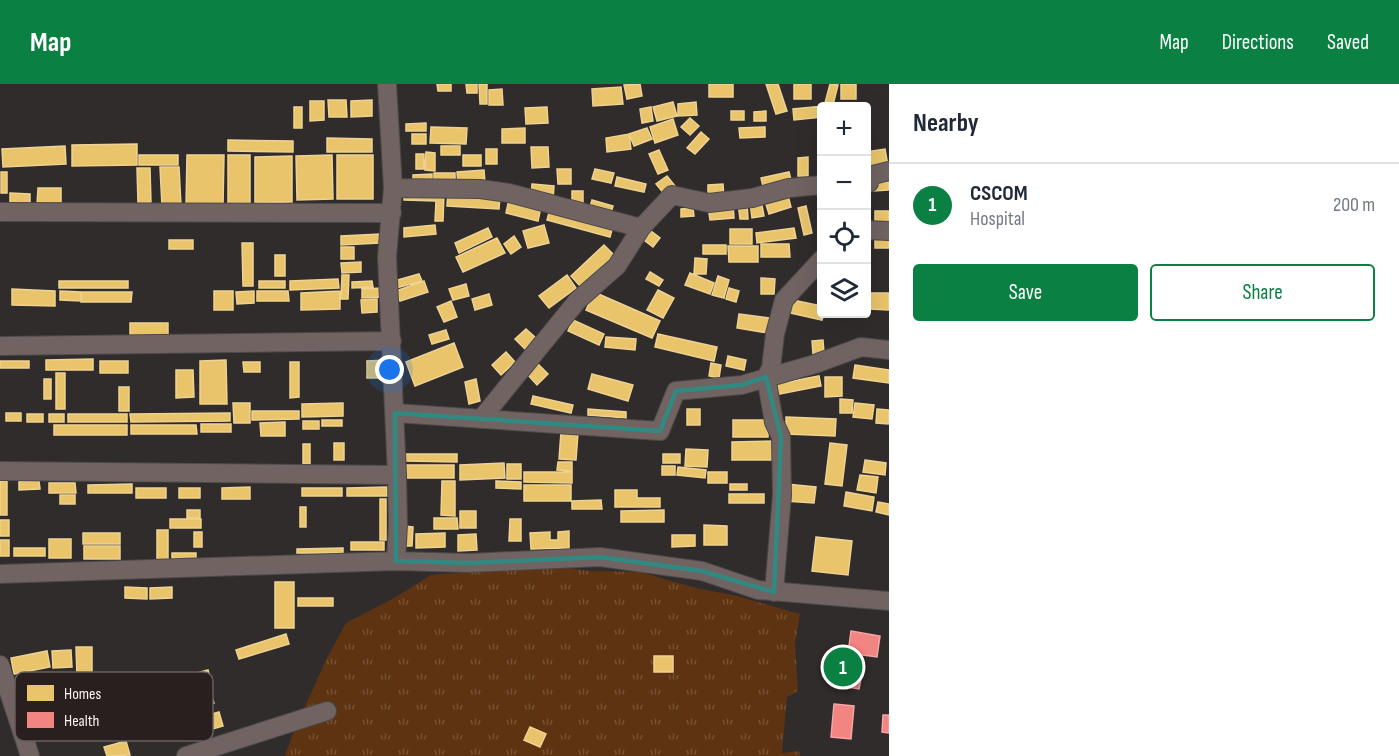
<!DOCTYPE html>
<html lang="en">
<head>
<meta charset="utf-8">
<style>
  body { margin:0; font-family:"Sofia Sans Condensed",sans-serif; background:#f6f6f7; color:#1f2937 }
  .controls { position:absolute; right:18px; top:18px; display:grid; overflow:hidden; border-radius:6px; box-shadow:0 6px 24px #0002 }
  .controls button { width:54px; height:54px; display:grid; place-items:center; padding:0; border:0; border-bottom:2px solid #e0e1e3; background:#fff; color:#1f2937; font:30px sans-serif }
  .you { position:absolute; left:390px; top:286px; width:21px; height:21px; margin:-15px; border:4px solid #fff; border-radius:50%; background:#1a73e8; box-shadow:0 0 0 9px #1a73e833 }
  .badge { display:grid; place-items:center; width:39px; height:39px; border-radius:50%; background:#0b8043; color:#fff; font-size:20px; font-weight:700 }
  .pin { position:absolute; translate:-50% -50%; border:3px solid #fff; box-shadow:0 2px 6px #0006 }
  .list { margin:0; padding:0; list-style:none }
  h2 { display:flex; justify-content:space-between; align-items:center; height:78px; margin:0; padding:0 24px; font-size:26px }
  h2 small { font-size:20px; font-weight:400; color:#747a83 }
  .list li { display:grid; grid-template-columns:39px 1fr auto; gap:18px; align-items:center; box-sizing:border-box; height:84px; padding:0 24px; border-top:2px solid #e0e1e3 }
  .list b { display:block; font-size:22px; white-space:nowrap }
  .list p { margin:0; font-size:20px; white-space:nowrap; color:#747a83 }
  .list em { font-size:20px; font-style:normal; color:#747a83 }
  .actions { display:flex; gap:12px; padding:18px 24px }
  .actions a { flex:1; padding:14px 0; border:2px solid #0b8043; border-radius:6px; text-align:center; font-size:21px; color:#0b8043 }
  .actions .main { background:#0b8043; color:#fff }
  .icon { flex:none; width:33px; height:33px; fill:none; stroke:currentColor; stroke-width:2; stroke-linecap:round; stroke-linejoin:round }
  .map { position:relative; flex:none; width:889px; height:672px; overflow:hidden }
  header { display:flex; align-items:center; gap:36px; box-sizing:border-box; height:84px; padding:0 30px; background:#0b8043; color:#fff }
  header strong { font-size:28px }
  nav { display:flex; gap:33px; margin-inline-start:auto; font-size:21px }
  main { display:flex }
  aside { flex:1; background:#fff }
  .map>svg:first-child { display:block }
  .grass { fill:url(#grass-tufts) }
  .homes { fill:#e9c46a; stroke:#eed293; stroke-width:1.5 }
  .health { fill:#f28482; stroke:#f4a5a4; stroke-width:1.5 }
  .lines { fill:none; stroke-linecap:round; stroke-linejoin:round }
  .minor-casing { stroke:#4c4949; stroke-width:20 }
  .minor { stroke:#706361; stroke-width:18 }
  .marked { fill:none; stroke:#328982; stroke-width:4.5; stroke-linejoin:round }
  .key { fill:#2a1f1f; stroke:#685e5e; stroke-width:1.5 }
  .key-label { font-size:16px; fill:#f9f2f2 }
</style>
</head>
<body>
<header>
<strong>Map</strong>
<nav><a>Map</a><a>Directions</a><a>Saved</a></nav>
</header>
<main>
<div class="map">
<svg width="889" height="672" viewBox="0 0 889 672">
  <defs>
    <pattern id="grass-tufts" width="24" height="20" patternUnits="userSpaceOnUse" patternTransform="scale(1.5)"><rect width="24" height="20" fill="#5d3312"/><path d="M3 7l-1-3M5 7V3M7 7l1-3M15 17l-1-3M17 17v-4M19 17l1-3" fill="none" stroke="#755135"/></pattern>
  </defs>
  <rect width="100%" height="100%" fill="#312c2c"/>
  <!-- grass -->
  <path class="grass" d="M553 482 589 487 640 488 696 504 737 512 800 530 795 560 798 607 787 613 782 669 799 667 800 672H285L294 647 326 576 346 539 396 513 431 491Z"/>
  <!-- homes -->
  <path class="homes" d="M437 0H451V7H438Z
    M466 0H477V9H467Z
    M479 0H487V20H480Z
    M640 0 642 12 627 15 624 1Z
    M709 0H733V13H709Z
    M766 0H778L787 27 776 30Z
    M794 0H811V15H794Z
    M830 0 838 1 833 21 825 19Z
    M841 0H856V15H841Z
    M621 3 623 20 593 22 592 5Z
    M502 5 503 21H489V6Z
    M328 16H346L347 33H329Z
    M372 16V32L351 33V17Z
    M310 17H324V36L310 37Z
    M673 18 677 32 657 37 653 23Z
    M696 18 697 31 678 32V20Z
    M822 22V33L794 36 793 25 824 22Z
    M294 23H302V44H294Z
    M547 23 548 39 526 40 525 24Z
    M651 23 653 37 642 39 640 25Z
    M731 27H744V36H731Z
    M766 27V37H754V28Z
    M690 34 699 42 690 51 681 43Z
    M673 35 678 51 655 59 650 43Z
    M426 39V47H406V40Z
    M431 43 467 44 466 60 430 59Z
    M765 43V53L740 54 739 44Z
    M525 44V59H502V45Z
    M647 44 652 55 634 62 629 50Z
    M701 48 709 55 695 70 687 64Z
    M412 50H426V60H412Z
    M629 50 631 65 607 68 606 54Z
    M327 54 372 55V68H327Z
    M228 56 293 57V68L228 67Z
    M137 60V81L72 82V61Z
    M65 62 66 80 3 83 2 65Z
    M441 62H460V71H441Z
    M531 63H548L549 83 532 84Z
    M486 65H497V80H486Z
    M885 65 888 82 866 85V68Z
    M659 66 668 86 658 90 649 70Z
    M426 68 435 69V87L425 86Z
    M416 70H424V85H416Z
    M139 71H178V81H139Z
    M187 71H224L223 122 186 121Z
    M228 71H250V120H228Z
    M332 71 333 115 297 116 296 72Z
    M337 71H373V115H337Z
    M463 71H481V82H463Z
    M292 72V118L255 119V73Z
    M808 73V92H798V74Z
    M160 83H179L181 122H162Z
    M137 84H150L151 118 138 119Z
    M557 85H571V100H558Z
    M595 85 614 89 611 99 592 95Z
    M484 86 485 99 458 101 457 88Z
    M1 88H7V109H1Z
    M789 88 792 100 764 106 761 94Z
    M434 89H455V100H434Z
    M432 90V100H413V91Z
    M667 92 675 102 665 111 656 100Z
    M617 93 646 100 644 108 615 102Z
    M889 98V106L873 107 872 99Z
    M532 100 554 102 553 116 531 114Z
    M723 100 724 114 708 115V101Z
    M38 104H61V121H37Z
    M572 107H583V122H572Z
    M787 108 791 123 769 130 764 114Z
    M10 109 30 110V122L10 121Z
    M404 109H444L443 137H435L436 117 404 116Z
    M448 109 500 112 499 125 447 122Z
    M509 115 541 123 538 137 506 129Z
    M592 116 613 122 610 132 589 126Z
    M761 116 764 132 752 134 750 118Z
    M747 118 748 135H740L738 119Z
    M733 120 734 134 710 136 708 122Z
    M806 122 812 149 804 151 798 124Z
    M693 124 694 132 681 133V125Z
    M550 125 613 142 610 153 547 136Z
    M875 127H889V140H875Z
    M435 141 436 150 404 153V144Z
    M544 141 549 159 528 164 523 147Z
    M488 144 492 153 459 169 455 159Z
    M794 144 796 154 757 159 756 149Z
    M730 145H752V160H730Z
    M651 147 660 154 653 163 644 156Z
    M380 150V159L341 161V152Z
    M875 150 889 151V164H875Z
    M514 152 521 163 511 170 504 160Z
    M497 154 505 169 463 188 456 173Z
    M169 156H193V165H169Z
    M242 159H253V202H243Z
    M761 160H789L790 173H761Z
    M604 161 614 171 580 202 571 192Z
    M703 161H726V170H703Z
    M728 162H758V178H729Z
    M341 163H354V175H341Z
    M275 171H285V192H275Z
    M695 174 707 175 706 190H694Z
    M361 178V188L342 189 341 179Z
    M650 188 663 196 659 202 646 195Z
    M690 189 714 199 710 210 685 201Z
    M419 190 422 197 396 204 394 197Z
    M342 191H349L348 215H341Z
    M567 191 576 204 549 224 539 212Z
    M718 192 729 196 724 214 712 211Z
    M761 194 775 195 774 210H761Z
    M338 195 339 204 290 206V197Z
    M59 197H128V204H59Z
    M259 197H285V204H259Z
    M372 197 373 203 352 204V198Z
    M424 197 428 208 400 217 396 207Z
    M466 200 469 212 453 216 449 205Z
    M383 204V213L362 214V205Z
    M729 204 739 207 736 218 726 215Z
    M12 205 55 207V222L12 221Z
    M658 206 674 214 663 234 647 226Z
    M60 207 81 208V217L60 216Z
    M214 207H233V226H214Z
    M254 207V219L237 220 236 208Z
    M257 207H288L289 217H257Z
    M340 207V225L301 226V209Z
    M81 208H132L131 218H81Z
    M594 208 660 237 652 254 586 226Z
    M870 209H889V226L870 225Z
    M489 210 492 221 475 226 472 215Z
    M377 215V228L362 229 361 216Z
    M793 216 822 222V230H824L822 236 790 229Z
    M451 217 457 233 444 238 437 223Z
    M739 230 777 235 774 250 737 244Z
    M573 236 604 250 599 261 568 247Z
    M130 239H168V257H130Z
    M526 245 536 254 525 265 515 255Z
    M446 246 449 255 432 260 429 251Z
    M658 250 717 263 714 277 655 263Z
    M606 253 636 255 635 266 605 263Z
    M823 256 824 269 813 270 812 257Z
    M454 259 463 283 415 302 406 278Z
    M506 268 515 278 501 291 492 281Z
    M728 272 746 276 744 286 726 282Z
    M93 275V286H46V276Z
    M226 276 227 320H200V277Z
    M385 276V294H367V277Z
    M0 277H29V284H0Z
    M100 277H128V289H100Z
    M243 278H260V288H244Z
    M290 278H299V313L290 314Z
    M711 279 721 281 719 294 709 292Z
    M538 280 548 290 537 301 527 290Z
    M855 281 889 286V299L853 294Z
    M176 286H193L194 313 176 314Z
    M56 289H65V325H56Z
    M592 290 633 301 628 317 588 305Z
    M819 292 821 302 774 311 772 301Z
    M825 293H842V312L825 313Z
    M44 295H51V315H44Z
    M476 295 480 317 469 320 465 298Z
    M119 303H129V327H119Z
    M533 312 573 321 571 329 531 320Z
    M840 315 853 316 852 329H840Z
    M233 319H250V339H234Z
    M343 319V332L302 333V320Z
    M855 319 874 321 872 335 853 333Z
    M588 325 626 328V334L588 331Z
    M687 325H700V341H687Z
    M877 325 889 326V340L876 339Z
    M252 327H299V335L252 336Z
    M6 329H21V337H6Z
    M230 329V337L131 338 130 330Z
    M27 330H43V338H27Z
    M49 330H64V338H49Z
    M68 330H127V338H68Z
    M786 333 836 335 835 352 786 350Z
    M322 336H342V342H322Z
    M733 336H768V353H733Z
    M303 337H319V345H303Z
    M285 338V352H261L260 339Z
    M201 340H231V348H201Z
    M54 341H127V351H54Z
    M131 341H196L197 350H131Z
    M561 348 578 349 576 376 559 375Z
    M778 357V376H732V358Z
    M334 359H344V376H334Z
    M830 359 847 361 842 402 825 400Z
    M303 360H310V380H303Z
    M686 365 708 366 707 383 685 382Z
    M405 370H457V378L405 377Z
    M663 370H680V379H663Z
    M865 376 886 379 885 391 863 388Z
    M558 378H572V387L557 386Z
    M504 379 505 394 460 396V381Z
    M507 380H521V395H507Z
    M406 381H454V394H406Z
    M662 382H675V391H662Z
    M678 383 706 386 705 394 677 391Z
    M524 388H572V399L524 398Z
    M708 388H727V399H708Z
    M860 391 878 393 876 409 857 406Z
    M0 397H7V431H0Z
    M19 397H39L40 405 19 406Z
    M442 397H455V432L441 431Z
    M496 397 521 398V405L496 404Z
    M49 399H75L76 409H49Z
    M132 400V409H88V401Z
    M730 400H747V406H730Z
    M786 400 816 403 814 419 785 417Z
    M524 401H571V417H524Z
    M250 403V415H222V404Z
    M387 403V412H347V404Z
    M136 404H166V414H136Z
    M179 404H200V414H179Z
    M302 404H342V412H302Z
    M615 406H637V414H660V423H615Z
    M846 408 874 413 872 427 844 422Z
    M729 410H764V419H729Z
    M60 411H75V420H60Z
    M380 415H386V456H380Z
    M601 416 602 425H572V417Z
    M878 418 889 420V431L876 428Z
    M300 423H306V443H300Z
    M187 426H200V434H187Z
    M664 426V438H621V427Z
    M460 427H476V444H460Z
    M434 434H457L458 445H434Z
    M170 435H201V444H170Z
    M510 435H521V457H509Z
    M0 436H9V452H0Z
    M704 441 727 442V461H704Z
    M404 442 413 443 412 462H403Z
    M157 446H168V476H157Z
    M569 447V464L531 465 530 449 550 448V456H558V448Z
    M194 448H202V463H194Z
    M83 449H120V460H83Z
    M445 449V463L416 464V450Z
    M476 450 477 466 458 467V451Z
    M672 451H695V462L672 463Z
    M816 453 852 457 848 491 812 487Z
    M49 455H71V474H49Z
    M0 456H9V472H0Z
    M351 458H384V466H351Z
    M84 462H120V475H84Z
    M14 464H45V472H14Z
    M343 464V469H297V465Z
    M172 469H196V475H172Z
    M275 498H294V544H275Z
    M125 503 147 504V515L125 514Z
    M172 503V514L150 515V504Z
    M298 514H333V522H298Z
    M286 550 289 560 239 575 236 566Z
    M76 563H92V592H77Z
    M71 566 72 583 53 584 52 567Z
    M47 567 50 583 14 590 11 574Z
    M654 572H673V588H654Z
    M208 586 210 594 169 606 167 597Z
    M211 611 214 619 194 626 191 618Z
    M219 628 223 642 202 648 198 634Z
    M530 643 546 650 540 663 524 656Z
    M126 657 130 671 107 672 104 663Z"/>
  <!-- health -->
  <path class="health" d="M851 547 880 552 877 573 848 569Z
    M837 586 862 590 859 605 834 601Z
    M834 620 854 622 851 655 831 653Z
    M883 631H889V649L882 648Z"/>
  <g class="lines">
    <!-- minor casing -->
    <g class="minor-casing">
      <path id="minor" d="M387 0 393 104 387 173 397 391 398 440 396 477
        M866 99H869V92L889 87
        M393 104 480 105 509 109 641 144
        M0 128 392 129
        M866 146 889 147
        M0 262 392 257
        M395 329 660 347 676 307 742 301 815 280 861 263 889 266
        M481 335 578 216 617 182 641 144 672 111 709 119 752 114 789 104 822 101
        M0 387 397 391
        M0 490 396 477 469 479 600 473 702 487 758 506 889 517
        M774 508 782 411 781 353 774 338 766 293 771 284 775 250 784 216 822 175
        M0 581 30 672
        M186 672 327 627"/>
    </g>
    <!-- minor -->
    <use href="#minor" class="minor"/>
  </g>
  <!-- marked area -->
  <path class="marked" d="M766 293 781 353 774 508 702 487 600 473 469 479 396 477 395 329 660 347 676 307 742 301Z"/>
  <!-- legend -->
  <rect x="15" y="588" width="198" height="69" rx="9" class="key"/>
  <rect x="27" y="601" width="27" height="16" fill="#e9c46a"/>
  <rect x="27" y="628" width="27" height="16" fill="#f28482"/>
  <g class="key-label">
    <text x="64" y="615">Homes</text>
    <text x="64" y="642">Health</text>
  </g>
</svg>
<div class="controls">
<button>+</button>
<button>−</button>
<button><svg class="icon" aria-label="locate" viewBox="0 0 24 24"><circle cx="12" cy="12" r="6"/><path d="M12 2v4M12 18v4M2 12h4M18 12h4"/></svg></button>
<button><svg class="icon" aria-label="layers" viewBox="0 0 24 24"><path d="M12 4l9 5-9 5-9-5zM3 14l9 5 9-5"/></svg></button>
</div>
<div class="you"></div>
<div class="pin badge" style="left:843px;top:583px">1</div>
</div>
<aside>
<h2>Nearby<small></small></h2>
<ul class="list">
<li><span class="badge">1</span><div><b>CSCOM</b><p>Hospital</p></div><em>200 m</em></li>
</ul>
<div class="actions"><a class="main">Save</a><a>Share</a></div>
</aside>
</main>
</body>
</html>
